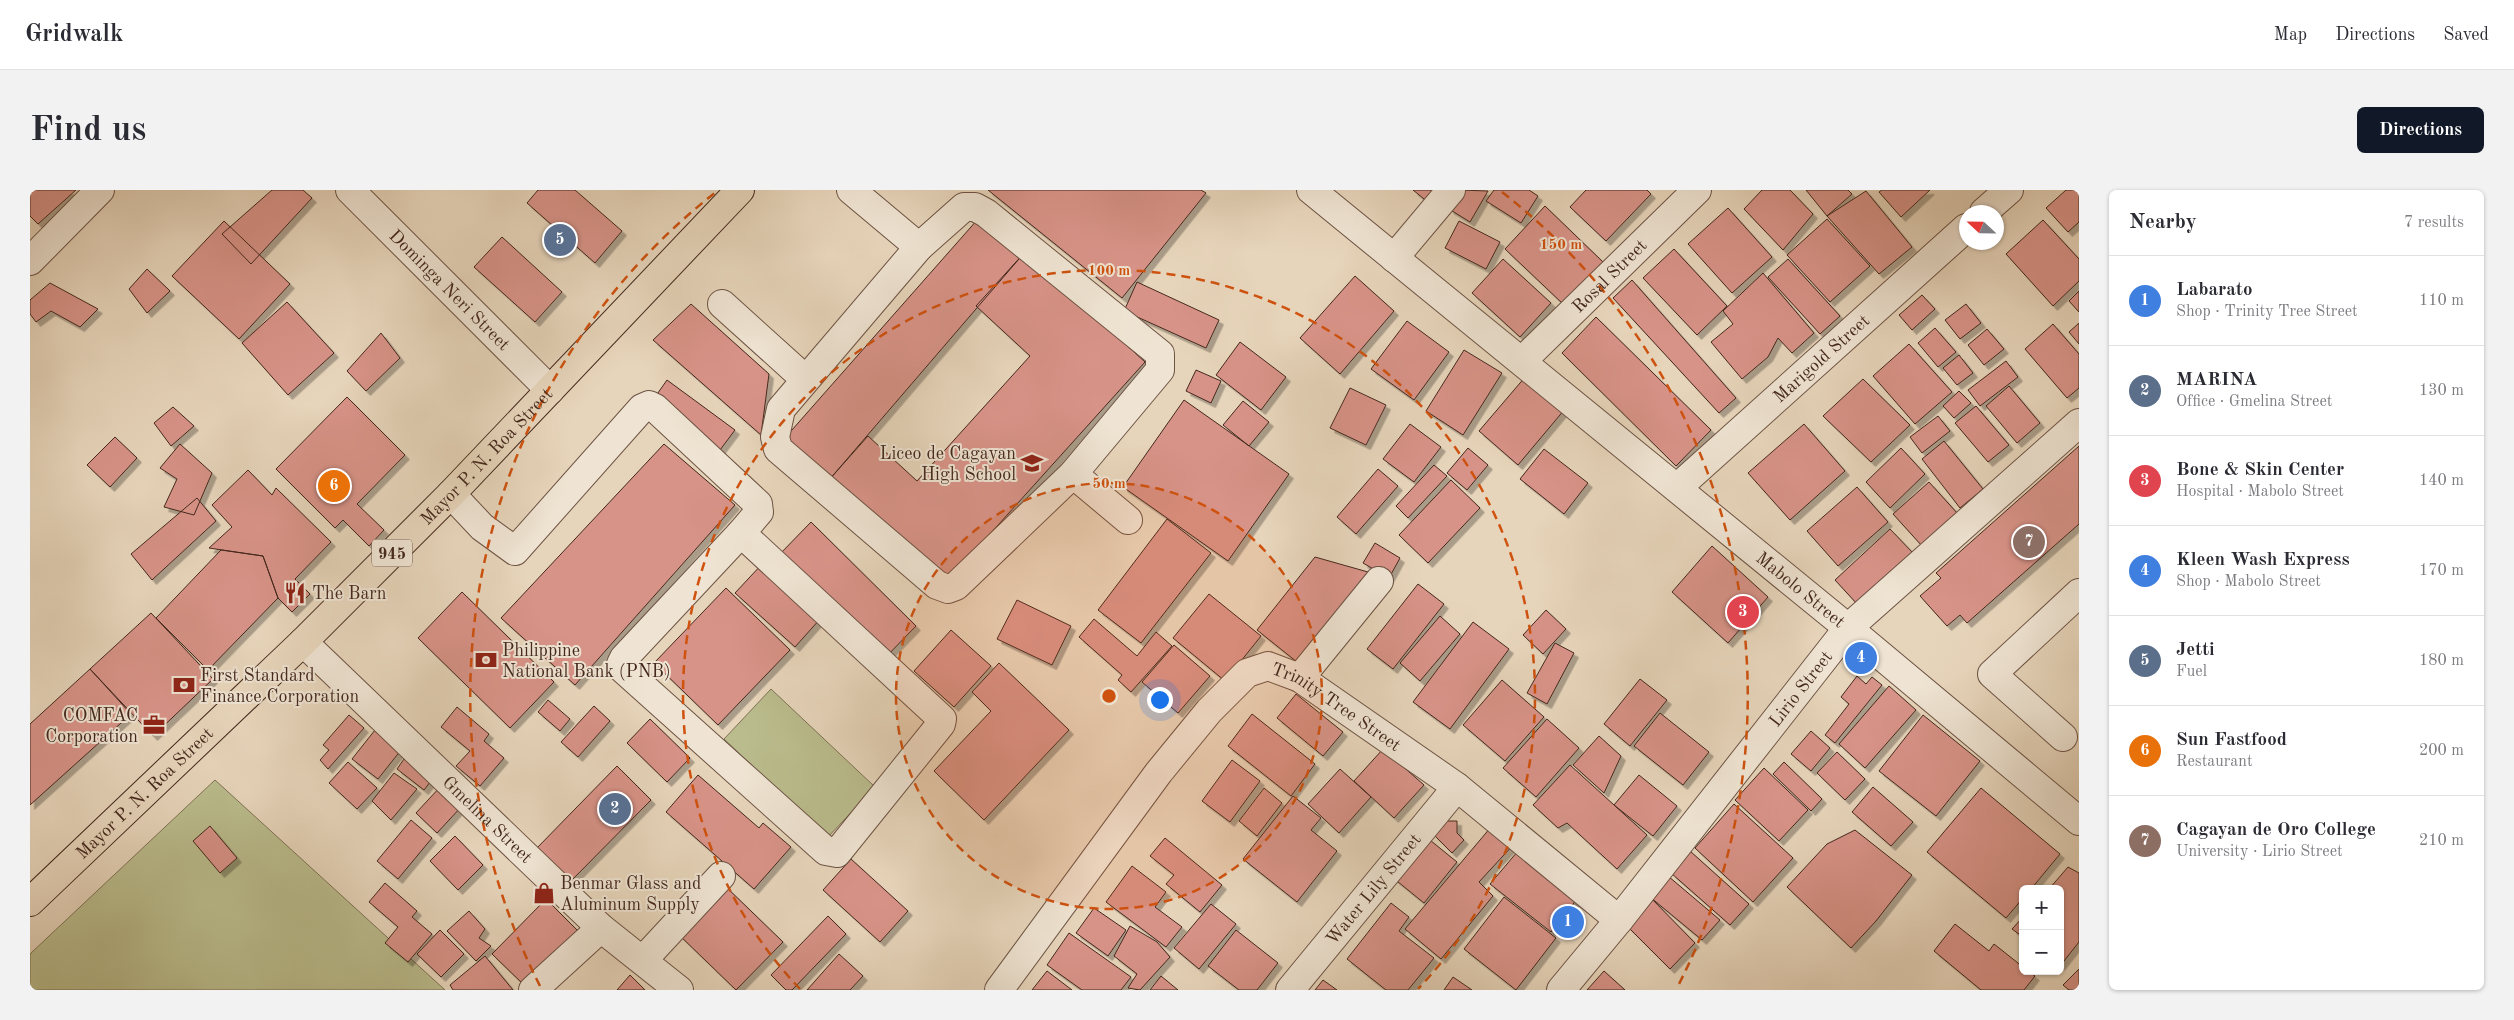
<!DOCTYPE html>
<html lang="en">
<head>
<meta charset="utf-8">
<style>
  body { margin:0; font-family:"Old Standard TT",serif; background:#f2f2f3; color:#2b2b33 }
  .controls { position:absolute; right:15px; bottom:15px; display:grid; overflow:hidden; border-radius:8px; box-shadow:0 1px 4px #0004 }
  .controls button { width:45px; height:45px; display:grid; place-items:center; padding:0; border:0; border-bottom:1px solid #e1e1e2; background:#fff; color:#2b2b33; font:25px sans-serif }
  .compass { position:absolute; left:1929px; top:15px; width:45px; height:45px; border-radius:50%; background:#fff; box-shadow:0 1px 4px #0004; rotate:292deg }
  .you { position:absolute; left:1129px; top:509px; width:18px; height:18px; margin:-12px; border:4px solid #fff; border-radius:50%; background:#1a73e8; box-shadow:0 0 0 8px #1a73e833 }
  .badge { display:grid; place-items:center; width:32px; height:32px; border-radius:50%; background:#111827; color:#fff; font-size:16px; font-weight:700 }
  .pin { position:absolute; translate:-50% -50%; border:2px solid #fff; box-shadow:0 1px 5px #0006 }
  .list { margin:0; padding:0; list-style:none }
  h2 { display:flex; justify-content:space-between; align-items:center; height:65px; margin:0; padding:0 20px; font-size:21px }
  h2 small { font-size:16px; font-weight:400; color:#7c7c81 }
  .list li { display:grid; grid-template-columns:32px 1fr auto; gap:15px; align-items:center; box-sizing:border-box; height:90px; padding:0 20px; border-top:1px solid #e1e1e2 }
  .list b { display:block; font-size:19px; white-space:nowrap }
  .list p { margin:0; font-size:16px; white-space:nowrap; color:#7c7c81 }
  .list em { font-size:16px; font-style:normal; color:#7c7c81 }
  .map { position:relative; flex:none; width:2049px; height:800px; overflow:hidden; border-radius:8px }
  header { display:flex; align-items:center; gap:30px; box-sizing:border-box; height:70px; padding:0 25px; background:#fff; border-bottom:1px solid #e1e1e2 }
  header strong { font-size:24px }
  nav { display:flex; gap:28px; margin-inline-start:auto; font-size:18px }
  .intro { display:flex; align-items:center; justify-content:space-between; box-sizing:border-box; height:120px; padding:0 30px }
  h1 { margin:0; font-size:35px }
  .button { padding:12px 22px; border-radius:8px; background:#111827; color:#fff; font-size:18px; font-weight:700 }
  main { display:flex; gap:30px; padding:0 30px }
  aside { flex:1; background:#fff; border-radius:8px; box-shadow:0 1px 4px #0004 }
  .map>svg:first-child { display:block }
  .green { fill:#babc8d; stroke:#7f7255 }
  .building { fill:#d89388; stroke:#44281d; filter:url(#shadow) }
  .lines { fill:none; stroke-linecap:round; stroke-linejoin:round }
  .minor-casing { stroke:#6d5344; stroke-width:30 }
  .major-casing { stroke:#44281d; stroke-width:30 }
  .minor { stroke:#efe4d3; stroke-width:28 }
  .major { stroke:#e7d5bb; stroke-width:28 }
  .ring { fill:none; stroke:#cf520f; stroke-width:2.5; stroke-dasharray:9 6 }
  .labels { text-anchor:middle; stroke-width:4; stroke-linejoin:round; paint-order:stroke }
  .shield { fill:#efe4d3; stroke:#776054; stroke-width:1 }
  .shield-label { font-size:16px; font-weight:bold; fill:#44281d }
  .street-label { font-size:18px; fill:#44281d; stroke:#efe4d3 }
  .poi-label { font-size:18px; fill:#44281d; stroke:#efe4d3; text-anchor:start }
  .centre { fill:#cf520f; stroke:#efe4d3; stroke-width:2.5 }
  .ring-label { font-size:15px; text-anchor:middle; font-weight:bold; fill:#cf520f; stroke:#efe4d3; stroke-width:4; stroke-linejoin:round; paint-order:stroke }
</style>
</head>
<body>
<header>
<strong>Gridwalk</strong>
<nav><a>Map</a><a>Directions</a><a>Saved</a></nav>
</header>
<div class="intro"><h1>Find us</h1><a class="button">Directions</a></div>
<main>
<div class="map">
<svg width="2049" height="800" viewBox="0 0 2049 800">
  <defs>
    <filter id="shadow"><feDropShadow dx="4.5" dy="4.5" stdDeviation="0" flood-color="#0004"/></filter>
  </defs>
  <rect width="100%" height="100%" fill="#e7d5bb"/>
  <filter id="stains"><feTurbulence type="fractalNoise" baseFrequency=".004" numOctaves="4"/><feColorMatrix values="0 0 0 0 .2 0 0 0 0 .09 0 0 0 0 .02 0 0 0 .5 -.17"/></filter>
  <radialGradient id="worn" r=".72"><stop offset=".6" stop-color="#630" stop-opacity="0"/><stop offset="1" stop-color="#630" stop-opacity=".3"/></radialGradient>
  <!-- green -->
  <path class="green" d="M741 499 845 597 798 647 694 549Z
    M185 590 415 800H0V764Z"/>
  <!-- building -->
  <path class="building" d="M0 0H46L8 34 0 26Z
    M242 0H273L282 8 221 74 192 44Z
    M508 0H545L592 41 565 73 497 13Z
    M958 0H1171L1176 3 1092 108Z
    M1383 0H1409L1399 13Z
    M1430 0 1458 1 1440 32 1419 19Z
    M1464 0H1499L1508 6 1491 33 1456 11Z
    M1556 0H1617L1621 4 1576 51 1540 17Z
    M1732 0H1760L1783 24 1753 60 1714 19Z
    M1776 0H1818L1822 4 1797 26Z
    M1852 0H1900L1871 27 1849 2Z
    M2036 0H2049V32L2038 42 2016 18Z
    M1836 1 1882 57 1849 84 1797 26Z
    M1515 16 1573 72 1533 114 1475 59Z
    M1698 18 1742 67 1702 103 1658 54Z
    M948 29 995 62 799 290 754 249Z
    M1797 29 1840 76 1800 112 1757 65Z
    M2013 30 2049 69V91L2023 116 1976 64Z
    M194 31 260 94 209 149 142 86Z
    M1429 31 1470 52 1456 79 1415 58Z
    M472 47 532 102 505 132 444 77Z
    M1644 59 1697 116 1667 145 1613 88Z
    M995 62 1115 172 914 395 799 290 838 246 887 291 1000 166 946 116Z
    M1473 69 1521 113 1490 147 1442 103Z
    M1758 69 1810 126 1790 144 1738 87Z
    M117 79 140 101 117 123 99 99Z
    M1733 83 1784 143 1762 163 1748 148 1738 167 1712 189 1681 152 1703 134 1693 121Z
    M1325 86 1364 121 1310 184 1270 148Z
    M1602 90 1706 208 1689 223 1583 108Z
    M1107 92 1189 130 1176 158 1094 121Z
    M20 93 68 119 50 137 21 121 6 132 0 124V110Z
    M2049 101V122L2039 111Z
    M1892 105 1905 119 1882 140 1869 125Z
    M257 112 304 163 258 205 212 153Z
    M661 114 739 184 731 245 623 150Z
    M1936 114 1951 133 1930 149 1915 130Z
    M1566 127 1681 240 1646 276 1532 163Z
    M1377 131 1419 162 1384 210 1341 179Z
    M2049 133V154L2039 142Z
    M2023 134 2049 164V198L2037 208 1995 159Z
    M1905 138 1926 162 1908 177 1888 153Z
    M1957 139 1974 159 1954 175 1938 155Z
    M351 143 370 168 336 201 317 181Z
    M1210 152 1256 187 1231 220 1186 185Z
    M1879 154 1922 202 1885 234 1843 186Z
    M1434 160 1472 183 1433 245 1396 221Z
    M1929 165 1943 183 1927 195 1913 178Z
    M1976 171 1988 187 1950 216 1938 200Z
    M1166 180 1191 191 1181 213 1156 201Z
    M1496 186 1535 219 1488 275 1449 241Z
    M1833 189 1880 235 1841 272 1793 226Z
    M637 190 705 240 690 260 623 210Z
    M1979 196 2010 233 1987 253 1956 216Z
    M1320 198 1356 215 1336 255 1300 238Z
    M1929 201 1941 213 1924 228 1913 216Z
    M317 207 375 265 327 314 354 340 339 356 313 330 305 338 246 279Z
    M1154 210 1259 284 1198 371 1093 297Z
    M1213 211 1239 232 1219 256 1193 235Z
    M1946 216 1979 255 1958 272 1925 233Z
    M143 217 164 236 141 256 124 233Z
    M1908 226 1920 241 1892 263 1880 247Z
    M1380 234 1411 257 1384 292 1353 269Z
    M1774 234 1815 281 1760 330 1718 283Z
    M85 247 107 268 80 297 57 275Z
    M1914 251 1953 299 1930 318 1892 269Z
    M150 254 182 283 164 325 134 317 147 289 130 278Z
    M634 254 705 315 545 495 471 428Z
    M2049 256V334L1937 433 1930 425 1917 436 1890 406 1911 388 1906 383Z
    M1438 258 1458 275 1437 300 1417 283Z
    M1871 258 1895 284 1860 318 1836 292Z
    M1514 259 1558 293 1534 324 1490 289Z
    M1404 275 1417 286 1378 328 1366 316Z
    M1348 279 1368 296 1326 344 1307 327Z
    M218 280 242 305 246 298 301 352 265 389 280 404 262 422 248 408 233 366 179 358 202 337 182 315Z
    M1421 290 1450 318 1398 373 1369 345Z
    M1899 292 1928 324 1892 356 1863 324Z
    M1827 297 1858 332 1808 376 1777 341Z
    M167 308 186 331 122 390 101 364Z
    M1137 329 1181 363 1111 453 1068 420Z
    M781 332 886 436 853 470 748 366Z
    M1860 339 1883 363 1828 415 1805 390Z
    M1345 353 1370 368 1359 388 1333 373Z
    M1682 356 1738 407 1698 453 1642 402Z
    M191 360 233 366 248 408 178 480 126 428Z
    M1285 367 1338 382 1267 472 1227 440Z
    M733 373 791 428 765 457 705 403Z
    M1388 394 1414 414 1363 479 1337 459Z
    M696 398 760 460 688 535 624 473Z
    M432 402 524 492 480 538 388 448Z
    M1179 404 1231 446 1195 491 1143 448Z
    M987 410 1041 436 1022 475 967 449Z
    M1516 420 1536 439 1513 464 1493 445Z
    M121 423 183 489 123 546 60 479Z
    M1410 426 1430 444 1390 491 1370 473Z
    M1064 429 1107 466 1126 442 1142 456 1101 502 1088 490 1092 485 1049 447Z
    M1443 432 1479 459 1420 539 1383 512Z
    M921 440 961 476 924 517 884 481Z
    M1525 453 1544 463 1517 514 1497 503Z
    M1144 455 1180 486 1148 523 1112 492Z
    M969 473 1039 540 954 630 904 581 961 521 942 502Z
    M60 479 101 524 0 615V534Z
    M1827 486 1836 494 1842 487 1852 495 1805 553 1795 545 1819 514 1811 507Z
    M1610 489 1637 510 1600 556 1574 534Z
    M1472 490 1514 527 1475 571 1433 535Z
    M1859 496 1886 520 1835 578 1809 554Z
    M1266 504 1313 542 1293 566 1247 528Z
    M518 510 540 529 530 541 508 522Z
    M564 516 580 531 548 567 531 552Z
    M427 517 459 544 454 551 474 568 450 596 426 576 440 561 411 537Z
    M1630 523 1679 562 1653 595 1604 556Z
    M1222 524 1285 574 1261 606 1198 556Z
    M319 525 334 538 298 579 290 570 299 560 293 555Z
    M1893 525 1950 571 1906 626 1849 581Z
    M620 529 660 568 637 592 597 553Z
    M1517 529 1549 558 1506 607 1473 578Z
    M349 535 375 555 348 589 322 569Z
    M1781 541 1800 558 1781 581 1761 564Z
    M1569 546 1591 566 1574 603 1543 575Z
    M1353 559 1394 595 1364 628 1324 591Z
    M379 562 407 583 394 600 367 579Z
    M1807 562 1835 589 1815 610 1787 583Z
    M1202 570 1230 591 1200 632 1172 611Z
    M318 572 347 598 327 619 299 593Z
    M1754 572 1792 609 1781 621 1743 584Z
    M1540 575 1617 645 1587 679 1537 633 1528 638 1503 615Z
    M587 576 621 610 539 693 505 660Z
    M1734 578 1778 620 1749 651 1705 610Z
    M1310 579 1341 607 1309 643 1278 614Z
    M364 583 387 599 361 630 342 611Z
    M668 585 729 638 733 633 761 657 724 699 636 622Z
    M1609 585 1647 616 1623 646 1584 615Z
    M411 596 432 616 407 643 386 623Z
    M1843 597 1883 632 1861 656 1822 622Z
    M1234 598 1252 613 1227 646 1209 631Z
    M1951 598 2030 664 2001 699H1993V708L1976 728 1897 662Z
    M1263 606 1291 628 1281 640 1307 661 1267 712 1213 669Z
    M1704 614 1763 668 1723 712 1665 658Z
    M381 630 402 648 368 689 347 671Z
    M1416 631H1427V643L1434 650 1422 663 1403 644Z
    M180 636 207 668 190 683 163 651Z
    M1461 637 1484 654 1449 692 1463 706 1411 769 1375 739Z
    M1825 640 1882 685 1846 731 1821 758 1757 697 1797 654Z
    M425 646 453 675 428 700 400 671Z
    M1395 646 1427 672 1394 713 1362 687Z
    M1135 648 1192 695 1170 722 1136 694 1144 685 1120 666Z
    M1488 661 1547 709 1521 742 1460 694Z
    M1660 661 1719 714 1700 735 1641 683Z
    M821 669 878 721 850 752 793 700Z
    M1102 676 1136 702 1125 717 1152 737 1136 757 1076 712Z
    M2038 677 2049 683V752L2030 776V699H2019Z
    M1638 686 1690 730 1672 750 1620 707Z
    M355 693 387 721 382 727 402 744 378 772 355 753 368 737 339 712Z
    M692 693 753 752 706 800 646 742Z
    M1474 707 1526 748 1486 800 1434 759Z
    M1620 707 1665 753 1640 779 1594 733Z
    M516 709 548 741 495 796 462 764Z
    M1361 713 1379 727 1369 741 1404 768 1378 800H1356L1317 769Z
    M1181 714 1206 734 1169 779 1144 758Z
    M1064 718 1096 740 1078 766 1046 743Z
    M439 721 455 739 449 748 461 756 446 771 417 741Z
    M798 726 816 744 762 800H756L741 785Z
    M1993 727V747L1982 739Z
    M1925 734 1959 761 1964 754 1993 777V781H1998L2005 786 1994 800H1951L1904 761Z
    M1100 736 1127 752 1140 767 1110 800 1098 798 1107 784 1084 766Z
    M410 740 434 764 411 787 387 764Z
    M1206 740 1248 773 1227 800H1209L1178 776Z
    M1039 743 1101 787 1091 800H1052L1017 775Z
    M809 764 833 786 820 800H777Z
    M455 766 483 800H423L420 795Z
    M2049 779V800H2039L2033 795Z
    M1017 781 1042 800H1002Z
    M1574 781 1595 800H1557Z
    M600 785 615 800H587Z
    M1131 786 1148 800H1120Z
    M1423 787 1442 800H1414Z
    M1293 790 1307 800H1285Z"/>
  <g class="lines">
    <!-- minor casing -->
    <g class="minor-casing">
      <g id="minor">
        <path id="s1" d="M320 0 520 200"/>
        <path d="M821 0 889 57 934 17H945L956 23 1130 164V180L1043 284 1098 330"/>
        <path id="s2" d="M1281 0 1818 438 2049 631"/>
        <path d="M1954 22 1979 0"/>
        <path d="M889 57 751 219 745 247 748 259 907 395 918 399 926 396 1043 284"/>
        <path d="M1364 68 1421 0"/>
        <path d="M0 71 70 0"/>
        <path d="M692 114 775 189"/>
        <path id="s3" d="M1492 171 1667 0"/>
        <path id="s4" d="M1647 298 1936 38"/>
        <path d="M421 304 452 337 485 361 612 218 619 215 625 218 728 314 729 322 711 343"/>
        <path d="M711 343 912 529 911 534 807 663 796 661 593 479 591 474 594 468Z"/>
        <path id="s5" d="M273 452 571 738 649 800"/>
        <path d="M1270 488 1349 391"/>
        <path d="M2033 547 1962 484 2049 403"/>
        <path d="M613 770 691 686"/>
        <path d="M503 800 571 738"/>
        <path id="s6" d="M969 800 1129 582 1179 521 1217 483 1238 476 1270 488 1427 597 1589 730"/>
        <path id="s7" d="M1260 800 1427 597"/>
        <path id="s8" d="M1531 800 1589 730 1818 438 2049 233"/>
      </g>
    </g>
    <!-- major casing -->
    <g class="major-casing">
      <g id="major">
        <path id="s9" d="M0 712 273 452 421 304 710 0"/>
      </g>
    </g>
    <!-- minor -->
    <use href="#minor" class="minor"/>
    <!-- major -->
    <use href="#major" class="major"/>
  </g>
  <!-- distance rings -->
  <circle cx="1079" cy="506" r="213" fill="#cf520f" fill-opacity=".12"/>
  <g class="ring">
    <circle cx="1079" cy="506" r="213"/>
    <path d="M770 799A426 426 0 1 1 1388 799"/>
    <path d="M510 796A639 639 0 0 1 686 2M1472 2A639 639 0 0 1 1648 796"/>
  </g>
  <!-- icons -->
  <defs>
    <g id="school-bare" transform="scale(1.725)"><path d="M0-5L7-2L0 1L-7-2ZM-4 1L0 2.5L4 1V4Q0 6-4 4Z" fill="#8f2418" stroke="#efe4d3" stroke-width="2.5" paint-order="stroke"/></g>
    <g id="restaurant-bare" transform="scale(1.725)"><path d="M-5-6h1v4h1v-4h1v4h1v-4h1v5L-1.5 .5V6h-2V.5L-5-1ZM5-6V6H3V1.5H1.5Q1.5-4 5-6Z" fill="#8f2418" stroke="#efe4d3" stroke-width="2.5" paint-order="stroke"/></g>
    <g id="bank-bare" transform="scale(1.725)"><path d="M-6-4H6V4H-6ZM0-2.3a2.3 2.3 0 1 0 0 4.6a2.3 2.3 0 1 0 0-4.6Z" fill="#8f2418" stroke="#efe4d3" stroke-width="2.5" paint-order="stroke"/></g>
    <g id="office-bare" transform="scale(1.725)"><path d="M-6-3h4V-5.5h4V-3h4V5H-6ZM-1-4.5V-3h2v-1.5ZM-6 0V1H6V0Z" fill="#8f2418" stroke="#efe4d3" stroke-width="2.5" paint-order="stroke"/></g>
    <g id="shop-bare" transform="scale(1.725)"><path d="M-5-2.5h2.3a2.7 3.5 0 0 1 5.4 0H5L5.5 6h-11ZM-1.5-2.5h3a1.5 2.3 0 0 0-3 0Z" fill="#8f2418" stroke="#efe4d3" stroke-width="2.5" paint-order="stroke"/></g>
  </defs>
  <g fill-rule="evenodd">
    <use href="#school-bare" x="1002" y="273"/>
    <use href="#restaurant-bare" x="265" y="403"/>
    <use href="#bank-bare" x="456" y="470"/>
    <use href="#bank-bare" x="154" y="495"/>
    <use href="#office-bare" x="124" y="535"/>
    <use href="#shop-bare" x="514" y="703"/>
  </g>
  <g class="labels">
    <!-- shield labels -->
    <rect class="shield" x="342" y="349.5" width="40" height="27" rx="4"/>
    <g class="shield-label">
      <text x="362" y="369">945</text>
    </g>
    <!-- street labels -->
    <g class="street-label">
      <text dy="6" stroke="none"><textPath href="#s3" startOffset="122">Rosal Street</textPath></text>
      <text dy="6" stroke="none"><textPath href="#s1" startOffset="141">Dominga Neri Street</textPath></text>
      <text dy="6" stroke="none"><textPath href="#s4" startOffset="194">Marigold Street</textPath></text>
      <text dy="6" stroke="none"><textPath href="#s9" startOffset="638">Mayor P. N. Roa Street</textPath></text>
      <text dy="6" stroke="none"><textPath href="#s2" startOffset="632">Mabolo Street</textPath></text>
      <text dy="6" stroke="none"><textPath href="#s8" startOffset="385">Lirio Street</textPath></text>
      <text dy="6" stroke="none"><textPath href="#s6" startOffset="505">Trinity Tree Street</textPath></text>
      <text dy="6" stroke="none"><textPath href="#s9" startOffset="158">Mayor P. N. Roa Street</textPath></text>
      <text dy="6" stroke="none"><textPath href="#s5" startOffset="256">Gmelina Street</textPath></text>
      <text dy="6" stroke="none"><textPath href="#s7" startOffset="131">Water Lily Street</textPath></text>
    </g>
    <!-- poi labels -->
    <g class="poi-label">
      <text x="986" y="269" text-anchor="end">Liceo de Cagayan<tspan x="986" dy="21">High School</tspan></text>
      <text x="282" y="409">The Barn</text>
      <text x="472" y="466">Philippine<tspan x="472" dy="21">National Bank (PNB)</tspan></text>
      <text x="170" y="491">First Standard<tspan x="170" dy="21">Finance Corporation</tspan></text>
      <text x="108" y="531" text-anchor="end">COMFAC<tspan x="108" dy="21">Corporation</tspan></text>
      <text x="530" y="699">Benmar Glass and<tspan x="530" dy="21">Aluminum Supply</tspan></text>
    </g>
  </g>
  <circle cx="1079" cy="506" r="8" class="centre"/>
  <g class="ring-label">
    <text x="1531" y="59">150 m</text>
    <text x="1079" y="85">100 m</text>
    <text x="1079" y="298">50 m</text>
  </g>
  <rect width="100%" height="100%" filter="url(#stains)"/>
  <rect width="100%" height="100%" fill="url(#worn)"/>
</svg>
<div class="controls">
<button>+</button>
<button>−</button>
</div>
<svg class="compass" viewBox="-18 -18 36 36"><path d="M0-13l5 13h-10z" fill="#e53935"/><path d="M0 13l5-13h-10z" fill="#7c7c81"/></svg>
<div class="you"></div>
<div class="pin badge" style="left:1538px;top:732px;background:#3f7fe0">1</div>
<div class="pin badge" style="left:585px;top:619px;background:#5c6f8a">2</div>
<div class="pin badge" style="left:1713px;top:422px;background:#e0444e">3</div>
<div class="pin badge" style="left:1831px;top:468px;background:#3f7fe0">4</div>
<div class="pin badge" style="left:530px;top:50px;background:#5c6f8a">5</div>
<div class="pin badge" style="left:304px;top:296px;background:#e8710a">6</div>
<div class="pin badge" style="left:1999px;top:352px;background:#8d6e63">7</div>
</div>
<aside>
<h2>Nearby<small>7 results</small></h2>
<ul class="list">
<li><span class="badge" style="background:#3f7fe0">1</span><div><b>Labarato</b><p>Shop · Trinity Tree Street</p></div><em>110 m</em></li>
<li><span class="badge" style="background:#5c6f8a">2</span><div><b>MARINA</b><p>Office · Gmelina Street</p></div><em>130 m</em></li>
<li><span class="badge" style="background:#e0444e">3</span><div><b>Bone &amp; Skin Center</b><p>Hospital · Mabolo Street</p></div><em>140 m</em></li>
<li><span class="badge" style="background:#3f7fe0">4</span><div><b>Kleen Wash Express</b><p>Shop · Mabolo Street</p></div><em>170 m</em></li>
<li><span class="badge" style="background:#5c6f8a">5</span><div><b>Jetti</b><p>Fuel</p></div><em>180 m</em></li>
<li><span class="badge" style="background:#e8710a">6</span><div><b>Sun Fastfood</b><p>Restaurant</p></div><em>200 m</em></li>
<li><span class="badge" style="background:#8d6e63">7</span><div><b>Cagayan de Oro College</b><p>University · Lirio Street</p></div><em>210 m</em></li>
</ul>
</aside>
</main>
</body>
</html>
